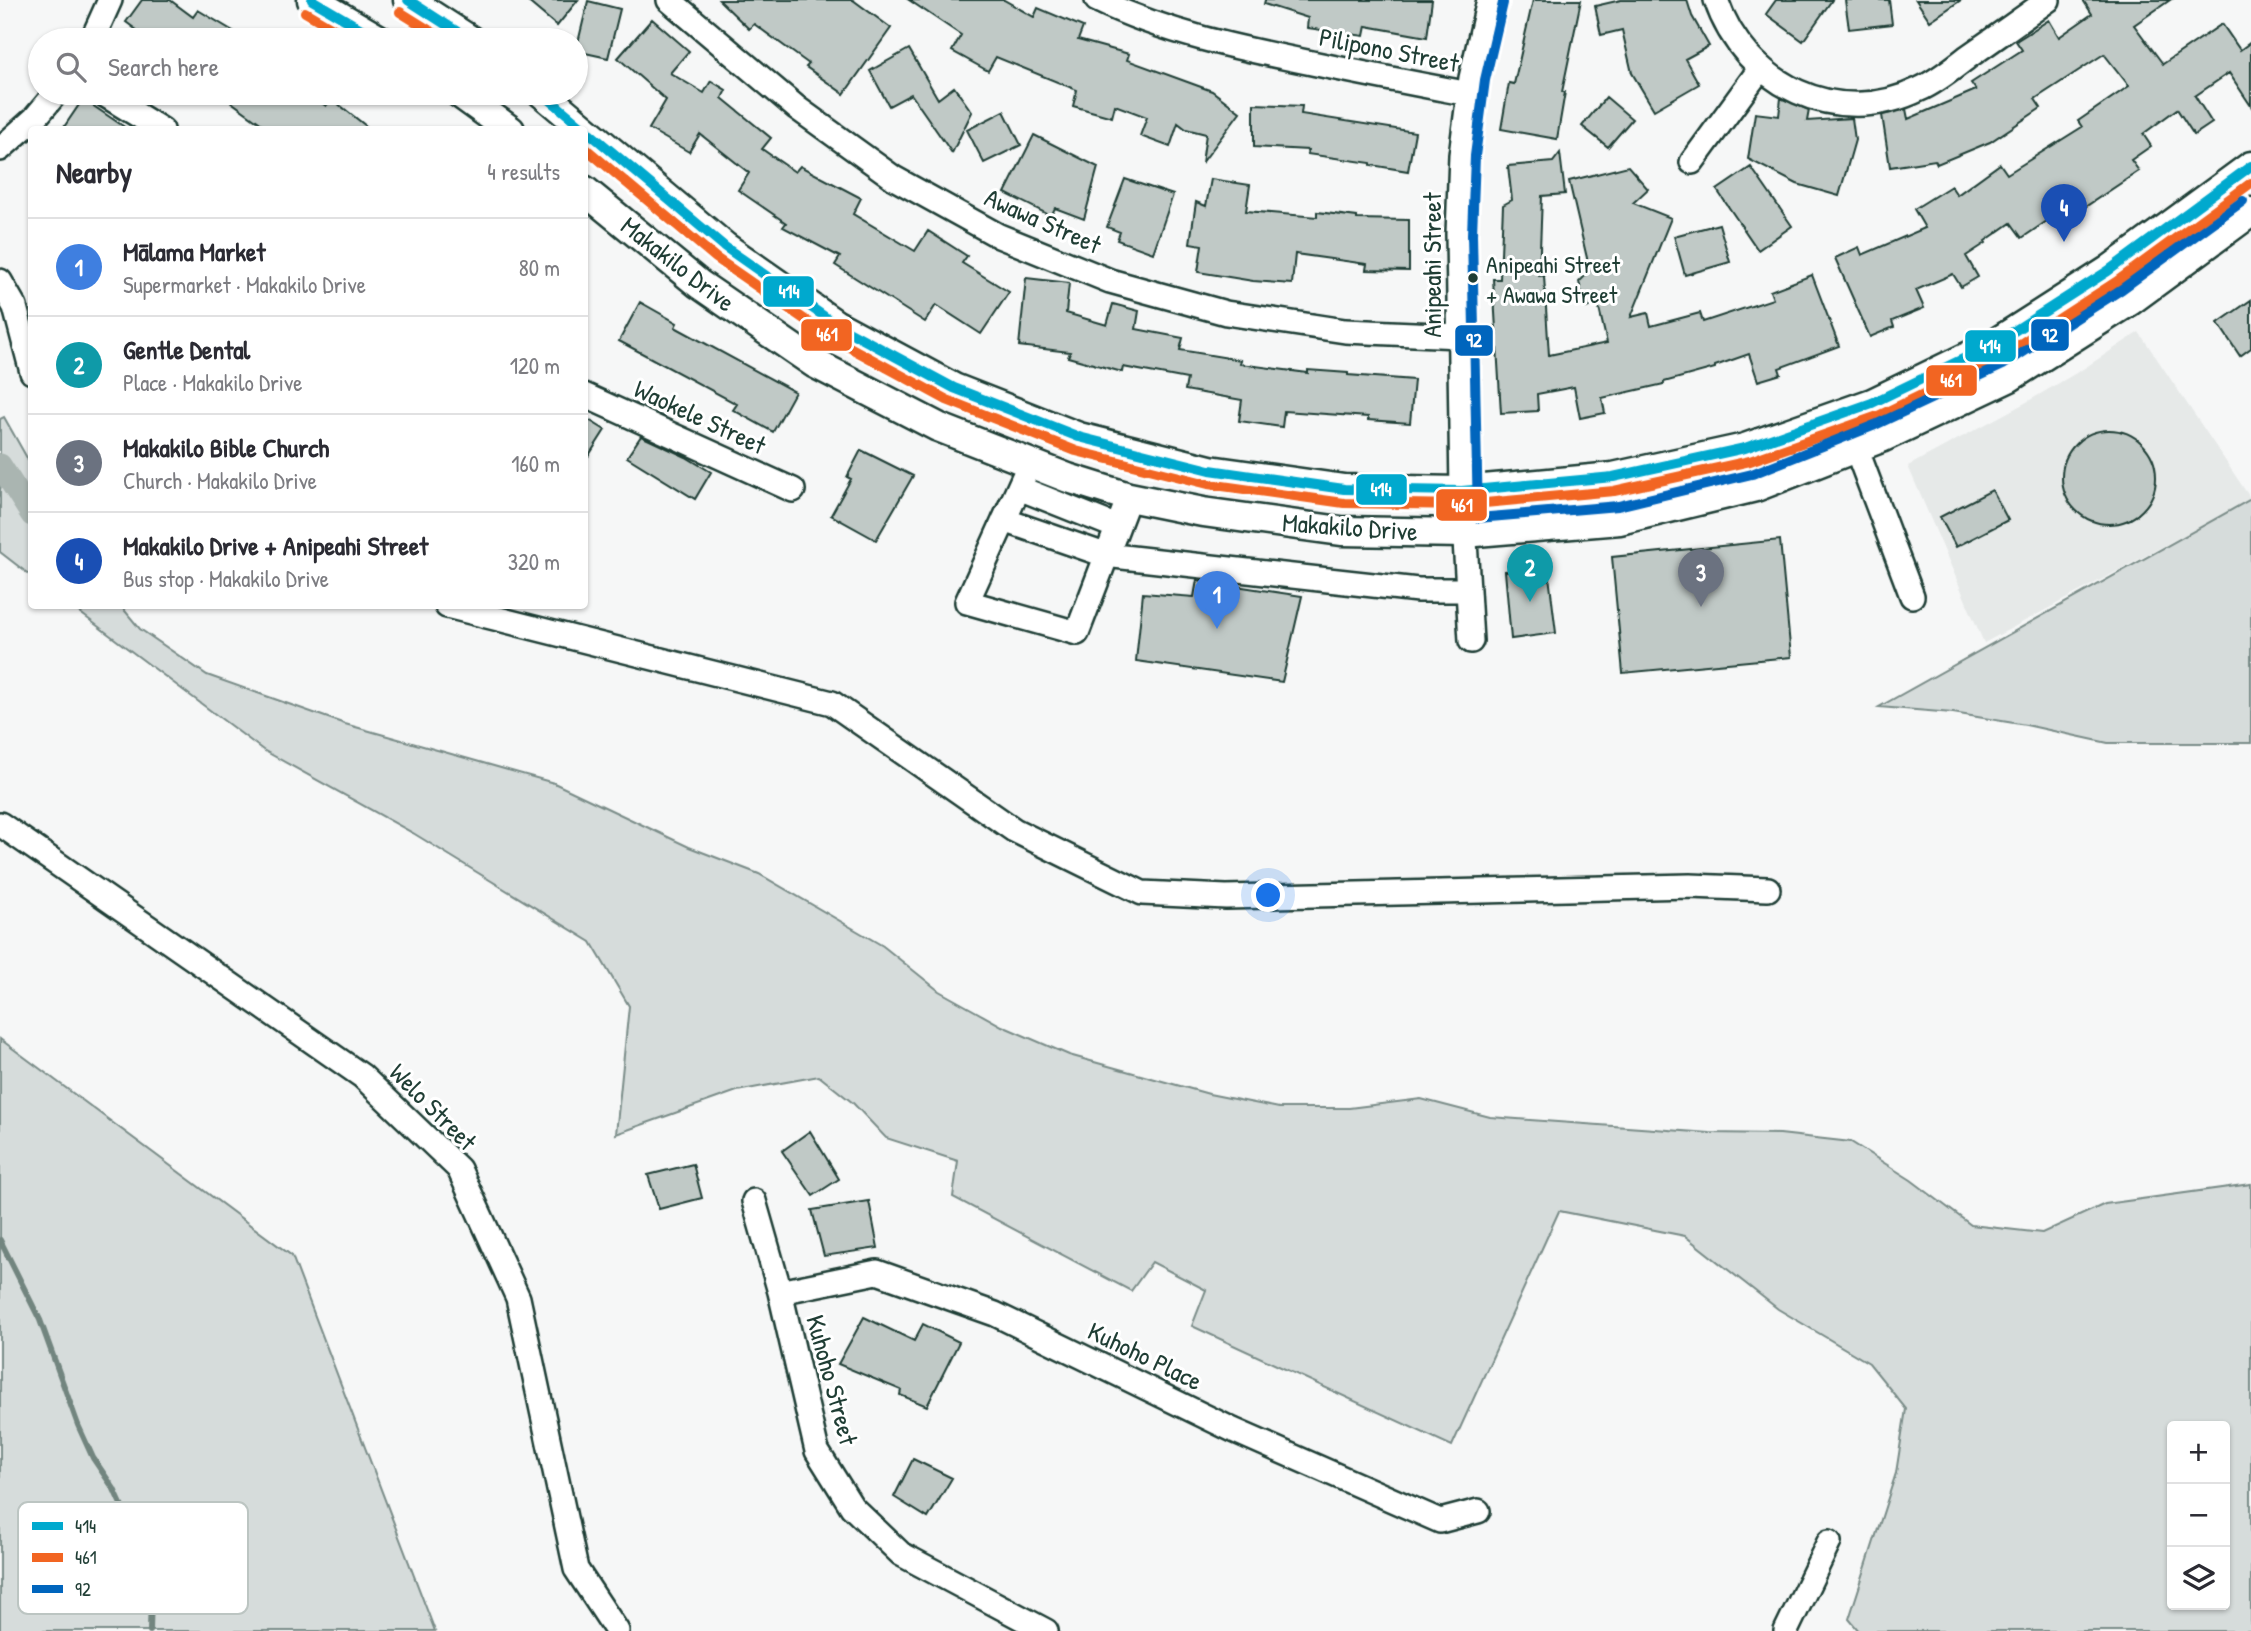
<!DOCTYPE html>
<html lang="en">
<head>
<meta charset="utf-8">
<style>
  body { margin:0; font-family:"Patrick Hand",sans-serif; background:#f2f2f3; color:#2b2b33 }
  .controls { position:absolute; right:21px; bottom:21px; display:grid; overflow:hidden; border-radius:7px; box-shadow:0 2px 5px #0004 }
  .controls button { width:63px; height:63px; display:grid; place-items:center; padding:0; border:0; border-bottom:2px solid #e1e1e2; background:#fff; color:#2b2b33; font:35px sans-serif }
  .you { position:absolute; left:1269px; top:896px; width:24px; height:24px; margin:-18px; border:5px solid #fff; border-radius:50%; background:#1a73e8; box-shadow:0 0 0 10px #1a73e833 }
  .badge { display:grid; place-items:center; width:46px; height:46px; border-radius:50%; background:#db2777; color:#fff; font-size:23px; font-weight:700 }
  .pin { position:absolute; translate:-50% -58px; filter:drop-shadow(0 2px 4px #0008) }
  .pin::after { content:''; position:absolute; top:37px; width:24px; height:21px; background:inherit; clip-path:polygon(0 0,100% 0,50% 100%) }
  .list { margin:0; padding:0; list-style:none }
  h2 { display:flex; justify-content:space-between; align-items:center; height:91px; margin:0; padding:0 28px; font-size:30px }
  h2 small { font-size:23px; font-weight:400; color:#7c7c81 }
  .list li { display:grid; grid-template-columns:46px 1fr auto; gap:21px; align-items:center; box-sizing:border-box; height:98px; padding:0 28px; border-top:2px solid #e1e1e2 }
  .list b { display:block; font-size:26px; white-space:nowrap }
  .list p { margin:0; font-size:23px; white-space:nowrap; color:#7c7c81 }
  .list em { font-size:23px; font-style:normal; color:#7c7c81 }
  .icon { flex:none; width:38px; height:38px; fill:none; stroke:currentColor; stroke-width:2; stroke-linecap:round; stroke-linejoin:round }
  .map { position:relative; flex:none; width:2251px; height:1631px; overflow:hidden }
  .search { position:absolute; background:#fff; box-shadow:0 2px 5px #0004; left:28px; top:28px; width:560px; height:77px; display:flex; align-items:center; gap:18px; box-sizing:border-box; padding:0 24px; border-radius:38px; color:#7c7c81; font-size:26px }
  .panel { position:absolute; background:#fff; box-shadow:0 2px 5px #0004; left:28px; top:126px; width:560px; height:483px; border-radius:7px }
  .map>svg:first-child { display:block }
  .built { fill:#e6e9e8 }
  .green { fill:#d6dcdb; stroke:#7a8c88; stroke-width:2; fill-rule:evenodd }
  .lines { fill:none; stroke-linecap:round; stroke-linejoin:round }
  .stream { stroke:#72857f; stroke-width:6 }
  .canal { stroke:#aab5b1; stroke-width:23 }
  .building { fill:#c0c9c6; stroke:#1f3d34; stroke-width:2 }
  .minor-casing { stroke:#1f3d34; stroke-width:28 }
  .major-casing { stroke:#1f3d34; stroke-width:33 }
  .minor { stroke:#fff; stroke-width:23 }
  .major { stroke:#fff; stroke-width:28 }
  .bus-1-casing { stroke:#fff; stroke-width:16 }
  .bus-2-casing { stroke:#fff; stroke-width:16 }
  .bus-3-casing { stroke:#fff; stroke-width:16 }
  .bus-1 { stroke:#00a9ce; stroke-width:10 }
  .bus-2 { stroke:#f26522; stroke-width:10 }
  .bus-3 { stroke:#0065bd; stroke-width:10 }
  .bus-dot { fill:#1f3d34; stroke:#fff; stroke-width:2.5 }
  .labels { text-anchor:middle; stroke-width:6; stroke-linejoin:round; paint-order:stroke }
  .bus-label { font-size:24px; fill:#1f3d34; stroke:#fff; text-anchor:start }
  .street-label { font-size:26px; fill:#1f3d34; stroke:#fff }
  .key { fill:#fff; stroke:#bcc5c2; stroke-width:2 }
  .key-label { font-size:19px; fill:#1f3d34 }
  .line-badge { stroke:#fff; stroke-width:2.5 }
  .badge-label { font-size:19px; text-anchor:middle; font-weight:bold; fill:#fff }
</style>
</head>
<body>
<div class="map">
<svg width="2251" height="1631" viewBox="0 0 2251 1631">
  <rect width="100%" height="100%" fill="#f6f7f7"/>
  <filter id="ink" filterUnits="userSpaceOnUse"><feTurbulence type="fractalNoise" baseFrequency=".0143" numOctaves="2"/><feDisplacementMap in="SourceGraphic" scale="14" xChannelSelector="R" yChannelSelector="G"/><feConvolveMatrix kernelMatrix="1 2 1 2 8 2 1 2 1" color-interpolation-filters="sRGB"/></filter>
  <g filter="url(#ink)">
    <!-- built -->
    <path class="built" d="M2139 332 2251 499 1984 643 1908 466 2025 403 2083 369Z"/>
    <!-- green -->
    <path class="green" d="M4 417 31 465V576L0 552V419Z
      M2251 499V743H2108L2026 725 1953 713 1879 707Z
      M71 606H121L140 629 207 675 345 724 554 783 689 847 759 874 883 946 939 991 1002 1026 1069 1055 1209 1094 1279 1108H1349L1421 1099 1490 1117 1710 1133 1780 1134 1851 1142 1911 1180 1971 1225 2042 1233 2105 1204 2251 1184V1631H1859L1849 1619 1896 1473 1906 1409 1869 1363 1778 1309 1685 1236 1559 1211 1452 1446 1192 1326 1206 1290 1152 1262 1131 1291 953 1197 958 1161 886 1138 853 1103 819 1076 737 1091 616 1134 629 1006 591 942 413 833 263 750ZM2225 1426V1605H2172V1426Z
      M0 1039 292 1256 435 1631H0Z"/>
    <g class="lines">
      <!-- stream -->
      <path class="stream" d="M0 1240 40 1320 78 1425 93 1458 114 1489 144 1555 151 1592 150 1631"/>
      <!-- canal -->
      <path class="canal" d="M0 465 32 515"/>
    </g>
    <!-- building -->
    <path class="building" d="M142 0H170L193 17 198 10 248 40H150L126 22Z
      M526 0H578L557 26Z
      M719 0H853L891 28 844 94 806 67 809 64 754 24 749 29Z
      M909 0H1004L1034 17 1038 8 1083 27 1078 40 1129 54 1127 60 1212 91 1240 112 1202 163 1206 134 1186 129 1178 123 1170 147 1140 136 1147 117 1115 105 1112 117 1073 106 1077 90 996 57 988 71 952 51 961 35Z
      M1265 0H1432L1427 37 1366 26 1364 36 1307 28 1308 18 1264 4Z
      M1533 0H1581L1562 92H1565L1557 139 1501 129 1509 83 1514 84Z
      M1621 0H1687L1692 16 1709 46 1685 59 1699 84 1654 110 1632 73 1622 30 1601 35 1595 6Z
      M1776 0H1832L1803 41 1766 14Z
      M1845 0H1889L1892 24 1849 29Z
      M1916 0H1961L1930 21Z
      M2083 0H2170L2134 25 2163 64 2222 24 2240 50 2251 42V106L2229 73 2195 96 2212 123 2194 135 2177 109 2143 134 2151 146 2131 160 2139 171 2061 223 2056 215 2022 238 2011 223 1985 241 1986 243 1966 256 1978 277 1961 287 1953 274 1916 290 1924 308 1892 321 1894 327 1870 337 1835 258 1859 247 1862 255 1925 228 1914 209 1951 186 1957 195 2000 164 2007 174 2082 127 2078 121 2129 86 2104 54 2035 99 2041 108 1990 142 1937 164 1935 160 1890 167 1882 115 1906 109 1908 119 1976 90 1971 83 2022 50 2016 41 2049 20 2059 37 2092 14Z
      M588 1 620 9 608 58 576 51Z
      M652 19 689 51 670 73 704 93 711 81 726 90 722 98 771 138 762 149 795 172 800 166 861 198 853 214 915 251 928 231 967 256 962 263 1009 292 981 334 936 305 925 322 835 265 840 257 783 227 786 223 738 190 749 173 700 134 689 152 649 129 666 100 618 58Z
      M909 49 938 99 954 87 972 112 952 153 911 94 889 106 870 71Z
      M219 93H307L326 106 332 99 371 130H270Z
      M1606 97 1632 119 1608 147 1582 126Z
      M1781 98 1809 110 1807 121 1852 118 1855 140 1839 196 1797 184 1748 159 1755 113 1779 116Z
      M83 99 129 130H62Z
      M1254 104 1302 106 1301 114 1415 132 1408 171 1371 165V163L1307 154 1308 150 1254 147Z
      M1004 111 1021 145 984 163 967 130Z
      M1034 135 1098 167 1084 219 1055 208 1051 216 1005 193Z
      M1560 153 1565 194 1542 196 1539 276H1544L1549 355 1607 343 1598 304 1586 308 1579 282 1590 271 1569 181 1628 166 1648 189 1633 203 1671 218 1631 317 1648 313 1651 326 1700 313 1703 322 1773 299 1770 291 1812 275 1839 346 1779 368 1781 374 1758 381 1749 354 1715 366V368L1664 382V384L1602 398 1605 413 1580 418 1574 387 1537 394 1538 411 1501 413 1493 279H1500L1503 205 1512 200 1508 166 1553 162Z
      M1751 167 1792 226 1758 250 1717 190Z
      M1125 179 1173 195 1153 253 1117 240 1120 232 1107 227Z
      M1211 179 1250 185 1246 211 1317 217V212L1357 217V219L1409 220V271L1366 270 1367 264 1295 254 1292 284 1253 281 1198 272 1202 245 1190 243 1196 202 1206 206Z
      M1719 224 1730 262 1685 275 1674 236Z
      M1026 278 1069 283 1066 313 1107 325 1113 304 1139 311 1136 329 1183 338 1180 350 1241 360 1240 364 1308 373V370L1348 373V375L1414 380 1410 423 1368 420V417L1284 411 1282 427 1239 421 1242 400 1185 390 1187 379 1123 367 1122 372 1068 357 1070 352 1019 346Z
      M2251 300V348L2240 356 2218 323Z
      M640 302 677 323 675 327 795 392 773 432 733 410 737 404 619 341Z
      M584 417 605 430 584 463Z
      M2062 477a47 47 0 1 1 94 0a47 47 0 1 1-94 0Z
      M641 436 686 457 711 472 695 499 627 457Z
      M861 450 913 476 876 540 831 515 851 479 847 477Z
      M1992 490 2008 520 1956 547 1940 517Z
      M1780 540 1791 657 1623 673 1612 557Z
      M1548 568 1556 633 1511 639 1505 571Z
      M1197 580 1302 596 1282 682 1136 661 1143 593 1194 597Z
      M810 1131 839 1179 813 1196 782 1151Z
      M693 1164 702 1198 659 1209 648 1175Z
      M869 1201 878 1248 824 1256 812 1210Z
      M864 1317 914 1341 923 1324 959 1342 927 1406 900 1395 901 1390 838 1364Z
      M913 1459 952 1478 928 1518 894 1497Z"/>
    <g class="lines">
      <!-- minor casing -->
      <g class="minor-casing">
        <path id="minor" d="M669 0 797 108 894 178 999 236 1110 281 1226 313 1345 331 1460 336
          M1097 0C1165 33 1238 48 1312 63 1364 74 1417 84 1469 94
          M1716 0C1745 85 1837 130 1920 89 1938 81 1953 68 1969 56 1995 38 2022 19 2048 0
          M92 40 110 0
          M102 93 162 130
          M0 149 35 118 56 93
          M1692 162 1760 69
          M0 281 15 307 32 372
          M584 395 793 490
          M1856 448 1912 596
          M1030 463 967 602 1077 633 1129 497
          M1019 488 1117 527
          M1004 520 1105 555 1418 590H1468L1462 491 1458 234 1461 155 1471 78 1489 0
          M1468 590 1471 641
          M447 606 832 703 1014 830 1142 893 1226 897 1690 886 1768 889
          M0 824 362 1076 459 1169 518 1298 576 1569 617 1631
          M754 1201 780 1292 817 1451 852 1507 901 1554 1046 1631
          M780 1292 877 1272 995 1314 1233 1430 1440 1521 1478 1511
          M1786 1631 1829 1542"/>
      </g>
      <!-- major casing -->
      <g class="major-casing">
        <path id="major" d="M312 0 380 40
          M408 0 470 40
          M459 93 510 130
          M542 93 725 247 835 324 954 388 1079 437 1210 470 1344 489 1462 491 1613 477 1745 448 1872 403 1994 344 2108 271 2251 166
          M584 190 699 284 814 363 938 427 1068 478 1129 497 1203 512 1341 531 1464 533 1620 520 1756 487 1881 438 2010 377 2130 301 2251 212"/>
      </g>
      <!-- minor -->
      <use href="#minor" class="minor"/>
      <!-- major -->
      <use href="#major" class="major"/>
      <!-- bus-1 casing -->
      <g class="bus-1-casing">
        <path id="bus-1" d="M312 0 380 40
          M408 0 470 40
          M542 93 725 247 835 324 954 388 1079 437 1210 470 1344 489 1462 491 1613 477 1745 448 1872 403 1994 344 2108 271 2251 166"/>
      </g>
      <!-- bus-2 casing -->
      <g class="bus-2-casing">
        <path id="bus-2" d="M305 12 353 40
          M400 12 445 40
          M584 147 716 258 827 335 947 400 1076 451 1208 484 1344 503 1463 505 1614 491 1750 461 1878 416 2000 357 2116 282 2251 183"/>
      </g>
      <!-- bus-3 casing -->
      <g class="bus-3-casing">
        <path id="bus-3" d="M1503 3 1485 80 1475 156 1472 234 1478 518 1618 506 1752 474 1875 425 2003 365 2122 289 2243 201"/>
      </g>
      <!-- bus-1 -->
      <use href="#bus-1" class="bus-1"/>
      <!-- bus-2 -->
      <use href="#bus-2" class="bus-2"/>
      <!-- bus-3 -->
      <use href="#bus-3" class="bus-3"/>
    </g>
  </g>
  <!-- markers -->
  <circle class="bus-dot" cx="1473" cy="278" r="6"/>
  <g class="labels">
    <!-- bus labels -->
    <g class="bus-label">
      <text x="1486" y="273">Anipeahi Street<tspan x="1486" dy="30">+ Awawa Street</tspan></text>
    </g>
    <!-- street labels -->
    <g class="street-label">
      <text transform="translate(1389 50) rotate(11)" y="9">Pilipono Street</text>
      <text transform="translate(1043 221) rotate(24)" y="9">Awawa Street</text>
      <text transform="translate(678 264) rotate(38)" y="9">Makakilo Drive</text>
      <text transform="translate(1432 265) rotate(-90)" y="9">Anipeahi Street</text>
      <text transform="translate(700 417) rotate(25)" y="9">Waokele Street</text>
      <text transform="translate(1350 527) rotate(4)" y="9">Makakilo Drive</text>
      <text transform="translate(433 1107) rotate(45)" y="9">Welo Street</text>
      <text transform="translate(1145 1356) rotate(26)" y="9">Kuhoho Place</text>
      <text transform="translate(832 1380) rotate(75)" y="9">Kuhoho Street</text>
    </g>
  </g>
  <!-- legend -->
  <rect x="18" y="1502" width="230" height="112" rx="10" class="key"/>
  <rect x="32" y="1522" width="31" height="8" fill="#00a9ce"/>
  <rect x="32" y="1553" width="31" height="9" fill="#f26522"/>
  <rect x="32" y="1585" width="31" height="8" fill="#0065bd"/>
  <g class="key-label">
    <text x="75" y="1533">414</text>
    <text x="75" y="1564">461</text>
    <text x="75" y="1596">92</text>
  </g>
  <g class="line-badge">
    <rect x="762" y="275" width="53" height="33" rx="7" fill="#00a9ce"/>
    <rect x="800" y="318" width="53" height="34" rx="7" fill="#f26522"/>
    <rect x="2030" y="318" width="40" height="34" rx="7" fill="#0065bd"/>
    <rect x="1454" y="324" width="40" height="33" rx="7" fill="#0065bd"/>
    <rect x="1964" y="329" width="53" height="34" rx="7" fill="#00a9ce"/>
    <rect x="1925" y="364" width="53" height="33" rx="7" fill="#f26522"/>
    <rect x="1355" y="473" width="53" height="33" rx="7" fill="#00a9ce"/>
    <rect x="1435" y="488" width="53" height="34" rx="7" fill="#f26522"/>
  </g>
  <g class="badge-label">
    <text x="789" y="298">414</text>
    <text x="827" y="341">461</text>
    <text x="2050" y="342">92</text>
    <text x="1474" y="347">92</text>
    <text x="1990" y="353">414</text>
    <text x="1951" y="387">461</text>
    <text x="1381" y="496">414</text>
    <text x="1462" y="512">461</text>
  </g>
</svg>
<div class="controls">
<button>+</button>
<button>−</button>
<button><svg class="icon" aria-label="layers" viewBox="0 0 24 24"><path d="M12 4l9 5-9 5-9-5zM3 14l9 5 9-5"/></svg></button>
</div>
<div class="you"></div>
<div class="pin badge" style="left:1217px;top:629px;background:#3f7fe0">1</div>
<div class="pin badge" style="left:1530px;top:602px;background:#0f9aa8">2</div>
<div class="pin badge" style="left:1701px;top:607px;background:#6b7280">3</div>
<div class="pin badge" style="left:2064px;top:242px;background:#1a4fb4">4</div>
<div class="search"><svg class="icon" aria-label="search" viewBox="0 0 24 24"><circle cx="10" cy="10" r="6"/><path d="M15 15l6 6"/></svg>Search here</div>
<section class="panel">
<h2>Nearby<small>4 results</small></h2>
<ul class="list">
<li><span class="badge" style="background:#3f7fe0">1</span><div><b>Mālama Market</b><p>Supermarket · Makakilo Drive</p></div><em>80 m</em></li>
<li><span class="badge" style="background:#0f9aa8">2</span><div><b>Gentle Dental</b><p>Place · Makakilo Drive</p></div><em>120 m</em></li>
<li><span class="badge" style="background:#6b7280">3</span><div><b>Makakilo Bible Church</b><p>Church · Makakilo Drive</p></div><em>160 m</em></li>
<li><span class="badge" style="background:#1a4fb4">4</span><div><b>Makakilo Drive + Anipeahi Street</b><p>Bus stop · Makakilo Drive</p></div><em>320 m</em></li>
</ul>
</section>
</div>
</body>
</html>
